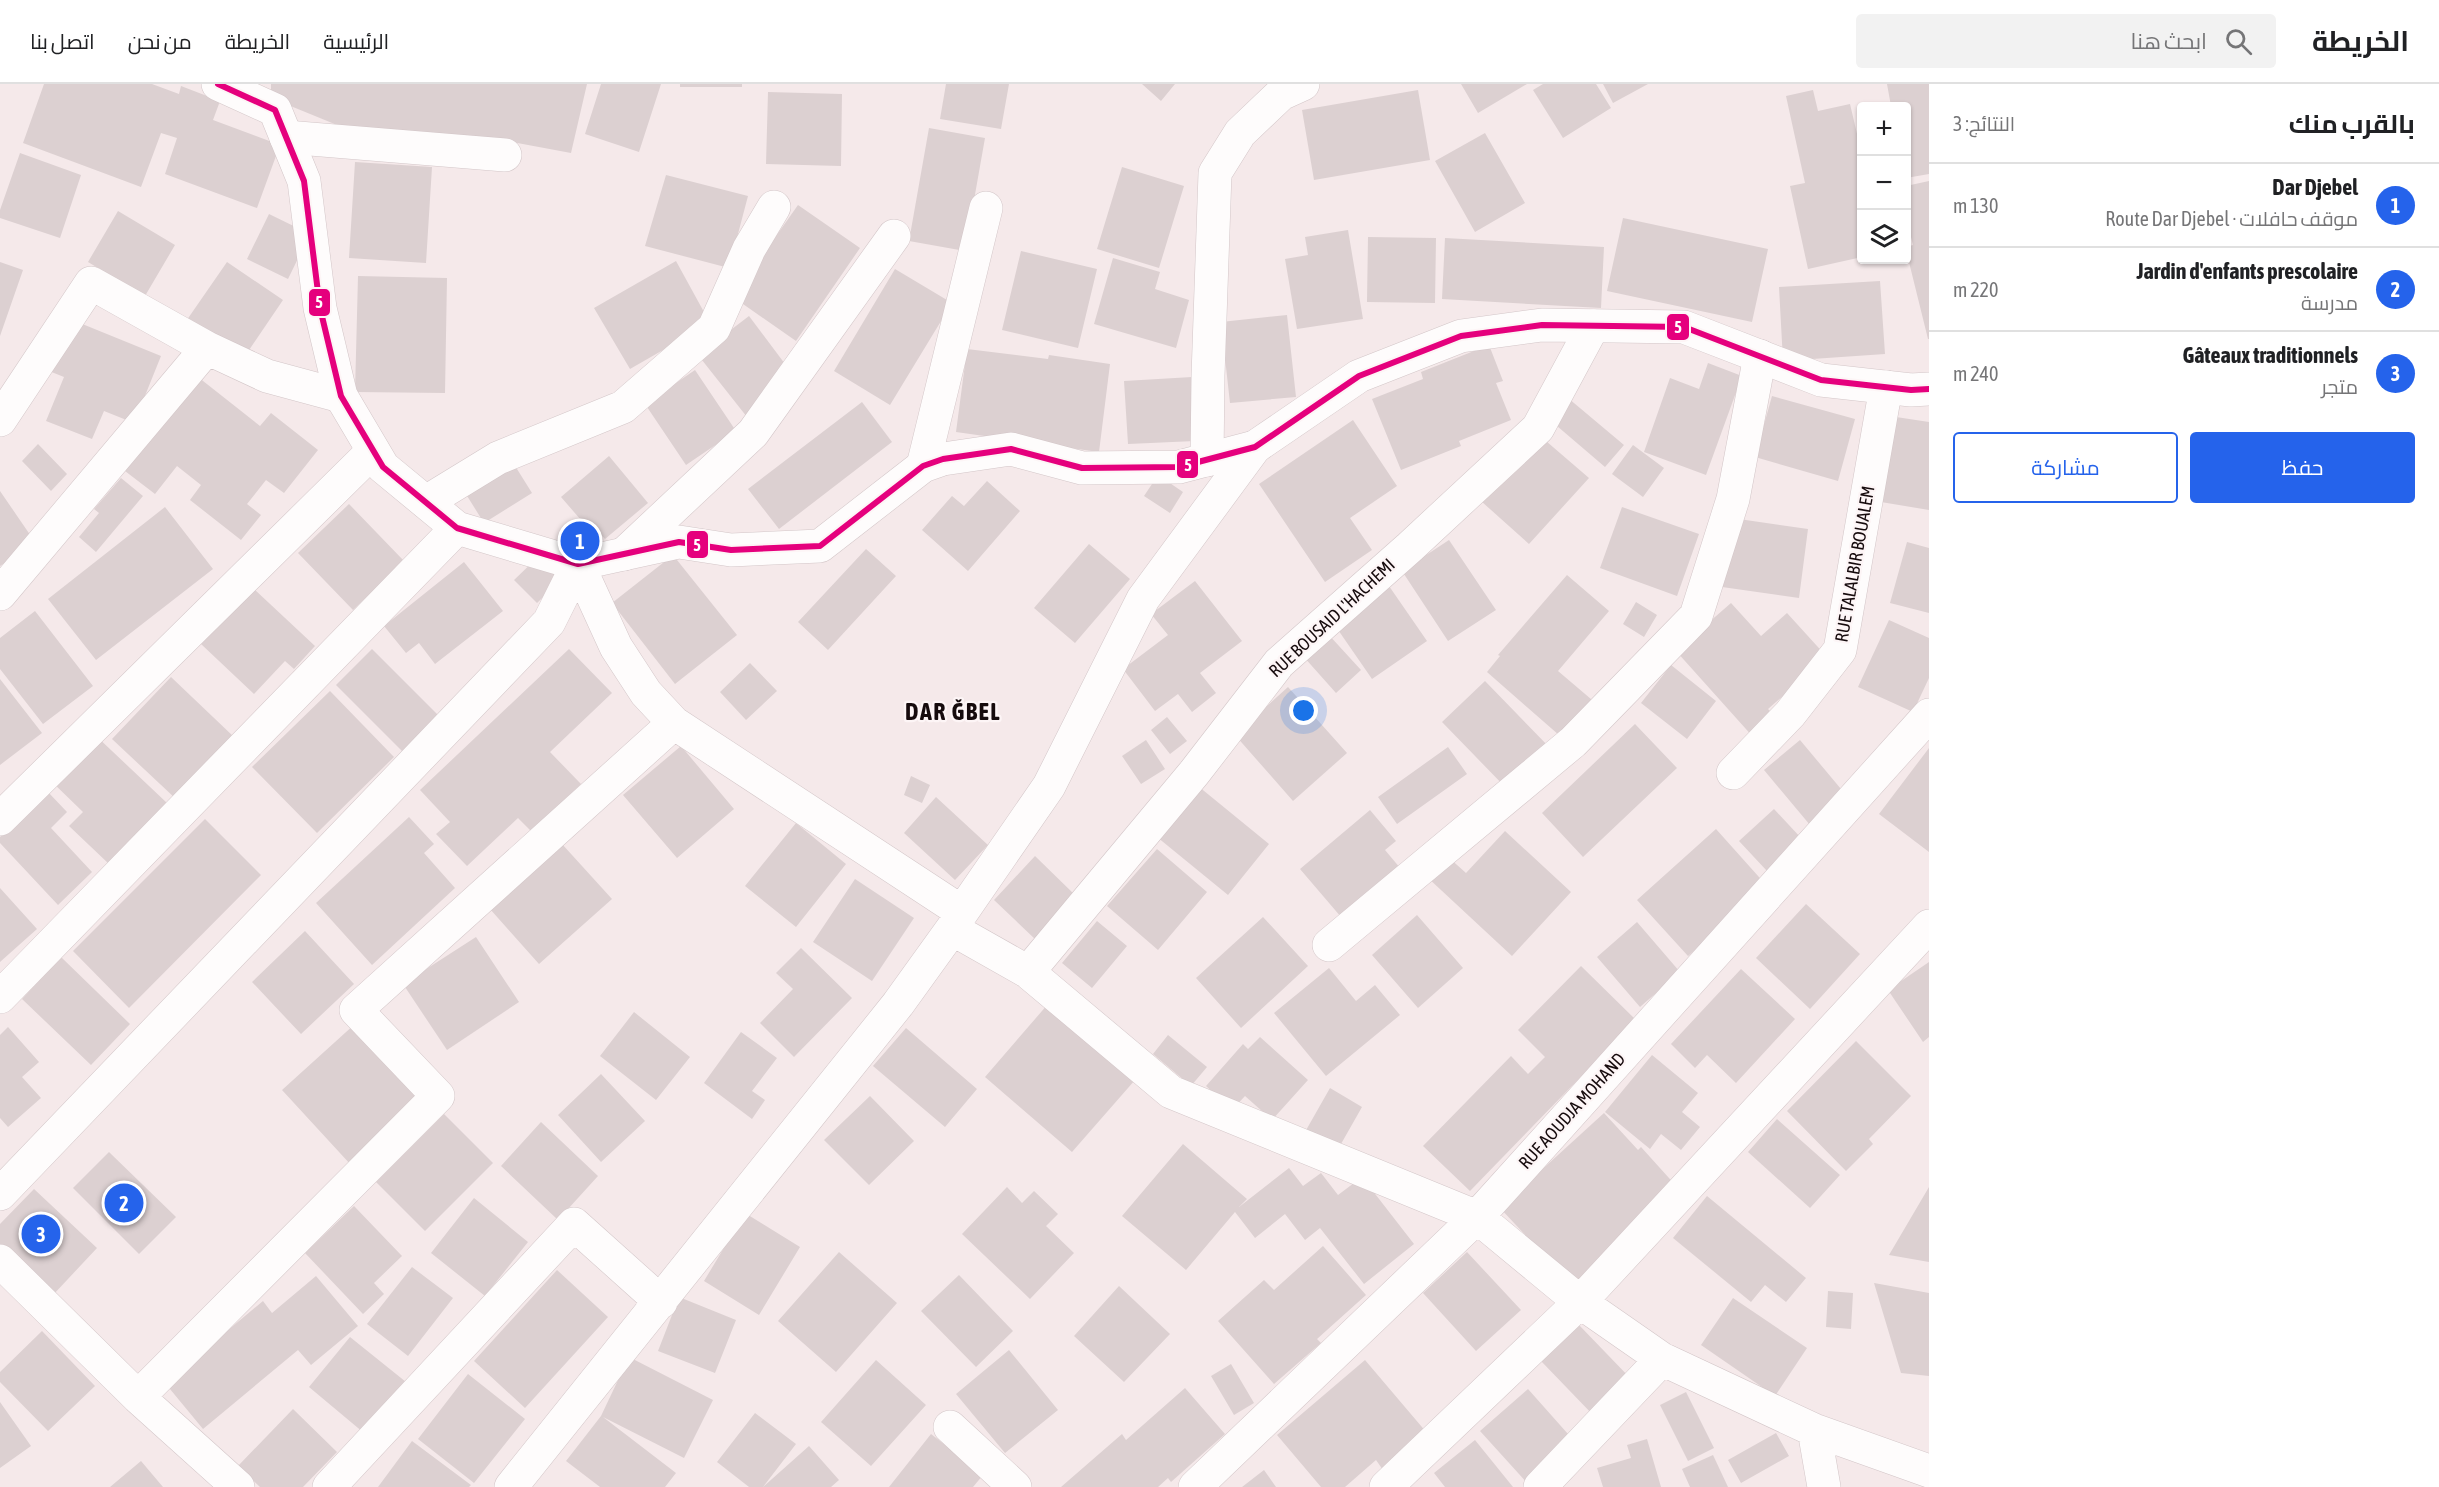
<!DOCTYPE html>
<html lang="ar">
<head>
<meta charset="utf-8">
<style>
  body { margin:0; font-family:"Asap Condensed",Cairo,sans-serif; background:#f2f2f2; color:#202124; direction:rtl }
  .controls { position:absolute; right:18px; top:18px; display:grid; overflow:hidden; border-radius:6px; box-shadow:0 2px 4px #0004 }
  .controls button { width:54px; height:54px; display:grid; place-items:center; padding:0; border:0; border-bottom:2px solid #e0e0e0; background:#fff; color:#202124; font:30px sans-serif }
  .you { position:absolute; left:1304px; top:627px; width:21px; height:21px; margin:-15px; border:4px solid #fff; border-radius:50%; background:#1a73e8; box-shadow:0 0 0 9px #1a73e833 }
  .badge { display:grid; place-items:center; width:39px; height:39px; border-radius:50%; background:#2563eb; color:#fff; font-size:20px; font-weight:700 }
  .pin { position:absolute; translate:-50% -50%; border:3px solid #fff; box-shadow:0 2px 6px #0006 }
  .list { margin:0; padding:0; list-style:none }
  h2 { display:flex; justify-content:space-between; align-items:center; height:78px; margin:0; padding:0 24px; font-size:26px }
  h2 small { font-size:20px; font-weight:400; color:#757577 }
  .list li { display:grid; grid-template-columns:39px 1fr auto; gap:18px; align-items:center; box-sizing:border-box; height:84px; padding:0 24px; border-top:2px solid #e0e0e0 }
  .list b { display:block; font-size:22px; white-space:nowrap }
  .list p { margin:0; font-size:20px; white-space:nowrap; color:#757577 }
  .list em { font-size:20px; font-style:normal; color:#757577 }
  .actions { display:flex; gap:12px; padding:18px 24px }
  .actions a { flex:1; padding:14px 0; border:2px solid #2563eb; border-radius:6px; text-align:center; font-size:21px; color:#2563eb }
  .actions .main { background:#2563eb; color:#fff }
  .icon { flex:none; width:33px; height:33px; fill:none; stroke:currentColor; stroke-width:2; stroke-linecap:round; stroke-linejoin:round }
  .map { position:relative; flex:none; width:1929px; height:1403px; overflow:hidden; direction:ltr }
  header { display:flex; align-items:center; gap:36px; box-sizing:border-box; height:84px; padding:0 30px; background:#fff; border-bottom:2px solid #e0e0e0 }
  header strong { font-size:28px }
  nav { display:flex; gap:33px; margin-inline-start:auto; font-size:21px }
  .search { width:420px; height:54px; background:#f2f2f2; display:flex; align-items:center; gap:15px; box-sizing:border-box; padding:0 21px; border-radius:6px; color:#757577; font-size:22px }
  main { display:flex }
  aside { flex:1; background:#fff }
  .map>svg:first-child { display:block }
  .building { fill:#dcd0d1 }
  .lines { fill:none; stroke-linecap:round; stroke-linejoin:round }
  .minor-casing { stroke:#d3c6c8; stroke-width:34 }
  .tertiary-casing { stroke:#d3c6c8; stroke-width:34 }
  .minor { stroke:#fefcfc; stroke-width:33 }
  .tertiary { stroke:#fefcfc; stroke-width:33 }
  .bus-1-casing { stroke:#fdf5f6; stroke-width:10 }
  .bus-1 { stroke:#e5007d; stroke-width:6 }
  .labels { text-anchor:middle; stroke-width:4.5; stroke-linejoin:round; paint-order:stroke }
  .street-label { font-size:18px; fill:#160b0d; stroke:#fdf5f6 }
  .district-label { font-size:24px; font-weight:bold; letter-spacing:1.5px; fill:#160b0d; stroke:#fdf5f6 }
  .line-badge { stroke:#fdf5f6; stroke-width:2 }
  .badge-label { font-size:16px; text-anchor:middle; font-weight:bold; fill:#fff }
</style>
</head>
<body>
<header>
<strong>الخريطة</strong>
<div class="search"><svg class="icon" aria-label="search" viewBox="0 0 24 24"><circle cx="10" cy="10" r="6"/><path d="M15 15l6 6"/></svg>ابحث هنا</div>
<nav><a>الرئيسية</a><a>الخريطة</a><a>من نحن</a><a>اتصل بنا</a></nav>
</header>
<main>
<aside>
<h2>بالقرب منك<small>النتائج: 3</small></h2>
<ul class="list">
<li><span class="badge">1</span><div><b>Dar Djebel</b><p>موقف حافلات · Route Dar Djebel</p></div><em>130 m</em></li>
<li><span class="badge">2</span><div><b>Jardin d'enfants prescolaire</b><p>مدرسة</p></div><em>220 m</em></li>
<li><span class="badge">3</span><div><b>Gâteaux traditionnels</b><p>متجر</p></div><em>240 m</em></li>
</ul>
<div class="actions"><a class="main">حفظ</a><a>مشاركة</a></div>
</aside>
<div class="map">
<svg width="1929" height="1403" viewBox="0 0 1929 1403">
  <rect width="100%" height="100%" fill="#f5e9ea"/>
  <!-- building -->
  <path class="building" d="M44 0H152L179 10 181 2 220 17 213 36 280 61 257 124 165 90 177 54 161 49 141 103 23 59Z
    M271 0H587L571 69 502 56 359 50 271 14Z
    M601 0H661L639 68 585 50Z
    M680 0H742V3H680Z
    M946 0H1009L1001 45 940 35Z
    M1142 0H1175L1161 17Z
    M1461 0H1527L1478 29Z
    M1543 0H1596L1611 24 1563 54 1533 6Z
    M1603 0H1648L1613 19Z
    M1887 0H1929V90L1906 94V22H1891Z
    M1418 6 1430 76 1314 96 1302 26Z
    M1813 6 1818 27 1850 20 1862 71V173L1808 185 1790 102 1805 99 1786 12Z
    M768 8 842 10 841 82 766 80Z
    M929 44 985 54 965 167 909 157Z
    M1485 49 1525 119 1475 148 1435 77Z
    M20 69 81 91 60 154 0 134V126Z
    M355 78 432 83 426 179 349 174Z
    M1122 83 1184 102 1159 184 1097 165Z
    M666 91 748 112 729 184 645 162Z
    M1929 97V255H1928L1906 166V163L1913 161 1906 133V102Z
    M798 121 860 164 796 257 733 213Z
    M118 127 175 161 145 212 88 178Z
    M269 130 310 150 288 195 247 175Z
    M1623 134 1768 165 1752 238 1607 207Z
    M1348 146 1363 235 1297 245 1285 175 1308 171 1305 153Z
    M1368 153 1436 154 1435 219 1367 218Z
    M1445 154 1604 163 1601 224 1442 215Z
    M1021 167 1097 185 1078 264 1002 246Z
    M1113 174 1160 188 1155 205 1189 216 1176 264 1094 240Z
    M676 177 710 239 630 285 594 224Z
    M0 178 23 186 0 252Z
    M227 178 283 216 245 272 182 243Z
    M895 185 952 219 890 321 834 287Z
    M358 192 447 194 445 309 355 308Z
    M1880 197 1885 270 1783 277 1779 203Z
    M1287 231 1296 313 1230 319 1221 238Z
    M749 232 791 288 747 333 698 271Z
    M70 235 161 272 134 339 104 327 92 355 46 337 64 293 49 287Z
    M1489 261 1503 297 1496 299 1511 336 1459 357 1461 362 1401 386 1372 315 1423 295 1421 288Z
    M967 265 1048 275 1049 271 1110 280 1099 368 956 348Z
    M1708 279 1742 292 1706 391 1644 368 1670 294 1699 305Z
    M695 286 736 347 686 381 645 320Z
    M198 293 260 342 271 329 318 366 284 409 266 396 247 420 261 431 241 456 190 416 201 401 177 382 155 410 125 387Z
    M1192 293 1195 357 1128 360 1124 297Z
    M1772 312 1855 335 1838 397 1755 373Z
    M1568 314 1624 361 1605 383 1550 336Z
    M862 318 892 358 779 445 748 405Z
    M1896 333 1929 338V426L1881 418Z
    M1353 336 1397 402 1350 434 1372 466 1325 498 1259 400Z
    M1539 351 1589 394 1529 460 1481 417Z
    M38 360 67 390 51 407 22 377Z
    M1633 361 1664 384 1643 413 1612 390Z
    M609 372 648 419 605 455 591 440 587 443 561 413Z
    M512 377 532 409 484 439 464 407Z
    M1158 391 1183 408 1170 429 1144 412Z
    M121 394 143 412 96 468 79 453 99 429 94 425Z
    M987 397 1020 427 968 487 922 446 952 412 964 422Z
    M0 407 35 458 0 482Z
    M349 420 404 477 353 526 298 469Z
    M165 423 213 485 96 576 48 515Z
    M1622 423 1699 450 1677 512 1600 484Z
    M1732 434 1808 445 1799 514 1722 503Z
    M1449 456 1496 526 1448 557 1402 487Z
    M1907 458 1929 464V529L1890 519Z
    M1089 460 1130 495 1075 559 1034 524Z
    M866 465 896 492 828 566 798 538Z
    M540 471 563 494 537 519 514 496Z
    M673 471 737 551 675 600 612 519Z
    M464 478 503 527 435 580 419 559 406 569 384 542Z
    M1567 491 1609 527 1558 587 1598 621 1567 658 1487 588 1500 572 1498 571Z
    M1195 497 1242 557 1200 589 1216 609 1192 628 1178 610 1155 627 1123 585 1168 551 1151 530Z
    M1389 502 1427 557 1372 595 1334 540Z
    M253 504 315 562 294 585 285 577 254 610 201 560Z
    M1636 518 1657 531 1644 553 1623 540Z
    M1731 519 1761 552 1787 529 1827 573 1768 625 1777 634 1754 654 1676 567Z
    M35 527 93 602 43 640 0 585V554Z
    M1889 536 1929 554V594L1913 628 1858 603Z
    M1328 550 1361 586 1336 609 1303 572Z
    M372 565 443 636 407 672 336 601Z
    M569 565 612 609 550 668 581 700 531 747 518 734 467 782 436 750 450 738 420 706Z
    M750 579 777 607 746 636 720 608Z
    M1671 581 1716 617 1687 655 1641 619Z
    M171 593 234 653 176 715 112 655Z
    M0 595 42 649 0 681Z
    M1485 597 1552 666 1509 707 1442 638Z
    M1288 603 1347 669 1293 717 1235 651Z
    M330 607 394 673 317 749 252 683Z
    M1167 633 1187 657 1170 670 1151 646Z
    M1635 640 1677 684 1583 773 1542 729Z
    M93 649 167 719 109 780 69 742 83 728 49 695Z
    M1146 656 1165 685 1141 700 1122 672Z
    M1800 656 1846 711 1810 741 1764 686Z
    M681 662 734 725 677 774 623 711Z
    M1448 663 1467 690 1397 740 1378 713Z
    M1929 664V768L1879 730Z
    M911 692 930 701 922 719 904 711Z
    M1198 702 1269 760 1228 811 1157 753Z
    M48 708 67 728 51 744 92 788 58 821 0 759V753Z
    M936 713 988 761 955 796 904 749Z
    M1774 725 1802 755 1767 787 1739 757Z
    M1370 726 1396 757 1385 766 1406 791 1347 840 1300 785Z
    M409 733 434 760 424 769 455 804 372 881 316 819Z
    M205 735 261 791 129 924 73 867Z
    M796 739 846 780 796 843 745 802Z
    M1716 745 1767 802 1688 872 1637 816Z
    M1505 747 1571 808 1512 872 1427 793 1447 772 1466 789Z
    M562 760 612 815 539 880 490 825Z
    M1157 765 1207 808 1158 866 1107 822Z
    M1035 772 1076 812 1036 856 994 816Z
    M855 795 914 834 872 897 813 858Z
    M0 804 37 845 0 878Z
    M1806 820 1860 870 1810 925 1756 874Z
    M1417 831 1463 884 1418 924 1372 871Z
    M1263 833 1308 882 1241 944 1196 894Z
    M1097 837 1127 862 1092 904 1062 879Z
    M1637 838 1680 888 1640 923 1597 873Z
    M305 847 354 900 301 950 252 898Z
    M476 853 519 918 447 966 403 900Z
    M801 864 852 914 794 973 760 939 793 905 776 889Z
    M61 873 130 940 91 981 22 915Z
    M1929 878V953L1923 958 1888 906Z
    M1581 882 1636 936 1470 1107 1423 1062 1511 972 1528 990 1545 973 1518 946Z
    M1329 884 1356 917 1375 901 1400 931 1326 992 1274 929Z
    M1741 885 1795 935 1736 999 1707 971 1695 984 1671 960Z
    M1048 920 1135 996 1072 1068 985 993Z
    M634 928 690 973 656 1016 600 972Z
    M356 939 424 1014 351 1081 282 1006Z
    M8 943 39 978 22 993 41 1014 8 1043 0 1034V951Z
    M906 944 977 1005 945 1043 873 982Z
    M741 948 777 974 752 1007 765 1016 752 1035 704 999Z
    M1168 951 1207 983 1191 1002 1153 970Z
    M1260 953 1308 996 1272 1036 1245 1012 1232 1026 1206 1002 1243 960 1248 965Z
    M1856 957 1911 1012 1869 1055 1873 1060 1846 1087 1787 1027Z
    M1652 971 1698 1009 1682 1028 1700 1043 1681 1066 1661 1050 1650 1065 1605 1028Z
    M601 990 645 1037 601 1078 558 1031Z
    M1330 1004 1362 1023 1337 1067 1305 1048Z
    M870 1012 914 1057 869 1101 824 1056Z
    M1604 1029 1638 1066 1641 1063 1678 1104 1576 1205 1500 1124Z
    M444 1030 493 1079 425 1147 376 1098Z
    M1777 1035 1840 1091 1810 1124 1748 1068Z
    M541 1038 598 1092 558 1136 501 1082Z
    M1183 1060 1247 1115 1239 1123 1289 1084 1303 1102 1321 1089 1338 1111 1362 1093 1414 1160 1364 1200 1320 1144 1305 1156 1285 1130 1255 1154 1235 1128 1186 1186 1122 1132Z
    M109 1068 176 1133 139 1170 73 1104Z
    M1007 1103 1022 1119 1034 1107 1058 1130 1046 1142 1074 1169 1030 1215 962 1150Z
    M1929 1103V1178L1889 1171Z
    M34 1105 97 1164 53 1211 0 1161V1140Z
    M1707 1112 1806 1194 1786 1218 1765 1201 1751 1218 1673 1154Z
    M474 1114 528 1158 485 1212 431 1169Z
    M354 1122 402 1172 374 1199 384 1210 363 1230 305 1169Z
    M745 1129 800 1163 759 1231 704 1197Z
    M1323 1162 1366 1211 1317 1255 1321 1259 1274 1300 1218 1237 1264 1196 1274 1206Z
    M839 1168 897 1219 836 1288 778 1237Z
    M1467 1168 1521 1226 1476 1267 1423 1209Z
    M412 1183 453 1214 408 1272 367 1240Z
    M557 1186 608 1233 525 1324 474 1277Z
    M959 1191 1013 1247 976 1283 921 1227Z
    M316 1192 358 1242 311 1281 298 1266 203 1345 165 1299 263 1217 272 1229Z
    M1874 1199 1929 1209V1292L1901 1289Z
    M1119 1202 1170 1250 1124 1298 1074 1252Z
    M1828 1207 1853 1209 1851 1245 1826 1243Z
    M679 1213 736 1236 715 1289 658 1267Z
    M1733 1214 1807 1264 1775 1312 1701 1261Z
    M1579 1241 1633 1297 1595 1333 1541 1277Z
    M42 1247 95 1302 48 1347 0 1298V1288Z
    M350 1253 406 1298 364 1349 309 1303Z
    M1009 1266 1058 1326 1005 1369 956 1310Z
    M629 1273 713 1316 684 1374 603 1333 676 1389 665 1403H600L566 1377 601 1332Z
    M876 1276 926 1321 871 1382 821 1338Z
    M1365 1276 1427 1349 1383 1386 1376 1376 1345 1403H1321L1277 1351Z
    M1231 1280 1254 1319 1234 1331 1211 1292Z
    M468 1290 525 1335 474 1399 418 1355Z
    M1185 1304 1225 1350 1171 1398 1168 1394 1158 1403H1061L1122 1350 1126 1356Z
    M1528 1305 1576 1359 1529 1401 1480 1347Z
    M1686 1308 1714 1364 1688 1377 1660 1321Z
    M0 1318 31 1362 0 1384Z
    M293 1325 337 1368 303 1403H260L238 1382Z
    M755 1329 796 1360 763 1403H749L717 1378Z
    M1776 1349 1789 1372 1741 1399 1728 1376Z
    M931 1350 983 1391 973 1403H889Z
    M1647 1355 1661 1403H1603L1597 1384 1631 1374 1627 1361Z
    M1475 1356 1513 1403H1445L1434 1389Z
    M412 1357 471 1401 469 1403H378Z
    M809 1362 839 1396 831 1403H763Z
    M1713 1371 1728 1403H1690L1682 1385Z
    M141 1377 163 1403H110Z
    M1264 1386 1276 1403H1242Z"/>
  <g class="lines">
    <!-- minor casing -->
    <g class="minor-casing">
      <path id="minor" d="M286 53 505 71
        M0 336 91 199 207 264
        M1207 376 1208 292 1215 89 1240 49 1281 10 1303 0
        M923 382 986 124
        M426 418 498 374 623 323 714 244 749 165 774 123
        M624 470 753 349 894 152
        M578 480 616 563 646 609 674 639 962 828 952 845 1028 888 1171 1008 1477 1133 1580 1218 1662 1275
        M0 510 207 264 267 292 341 312
        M1733 689 1790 630 1840 566 1886 303
        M0 735 373 367
        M962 828 1049 702 1143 515 1255 363
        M1329 861 1573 658 1696 532 1733 415 1760 272
        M1028 888 1194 689 1279 579 1410 463 1538 344 1593 242
        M0 913 457 444
        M0 1110 549 538 578 480
        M0 1177 138 1313 238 1403
        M138 1313 438 1012 356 926 674 639
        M950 1343 1015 1403
        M1814 1346 1929 1387
        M329 1403 574 1140 661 1218
        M511 1403 898 920 952 845
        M1195 1403 1477 1133 1929 631
        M1386 1403 1580 1218 1929 842
        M1540 1403 1662 1275 1814 1346 1824 1403"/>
    </g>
    <!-- tertiary casing -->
    <g class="tertiary-casing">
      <path id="tertiary" d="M218 0 275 26 304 97 320 224 341 312 383 383 457 444 578 480 679 458 731 466 820 462 923 382 943 375 1011 365 1082 384 1179 383 1255 363 1359 292 1461 252 1542 241 1684 243 1821 296 1911 306 1929 305"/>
    </g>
    <!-- minor -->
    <use href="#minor" class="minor"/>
    <!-- tertiary -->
    <use href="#tertiary" class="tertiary"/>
    <!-- bus-1 casing -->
    <g class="bus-1-casing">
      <path id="bus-1" d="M218 0 275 26 304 97 320 224 341 312 383 383 457 444 578 480 679 458 731 466 820 462 923 382 943 375 1011 365 1082 384 1179 383 1255 363 1359 292 1461 252 1542 241 1684 243 1821 296 1911 306 1929 305"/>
    </g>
    <!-- bus-1 -->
    <use href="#bus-1" class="bus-1"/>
  </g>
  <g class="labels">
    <!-- street labels -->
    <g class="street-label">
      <text transform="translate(1855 480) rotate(-80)" y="6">RUE TALALBIR BOUALEM</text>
      <text transform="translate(1332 534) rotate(-43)" y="6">RUE BOUSAID L'HACHEMI</text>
      <text transform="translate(1572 1027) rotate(-48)" y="6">RUE AOUDJA MOHAND</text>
    </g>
    <!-- district labels -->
    <g class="district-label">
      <text x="953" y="636">DAR ǦBEL</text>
    </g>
  </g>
  <g class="line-badge">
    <rect x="308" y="204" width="23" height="29" rx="6" fill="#e5007d"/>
    <rect x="1666" y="229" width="24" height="28" rx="6" fill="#e5007d"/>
    <rect x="1176" y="366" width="23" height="29" rx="6" fill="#e5007d"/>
    <rect x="686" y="446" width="23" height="29" rx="6" fill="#e5007d"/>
  </g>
  <g class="badge-label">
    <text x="319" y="224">5</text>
    <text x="1678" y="249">5</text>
    <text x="1188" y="387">5</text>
    <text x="697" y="467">5</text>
  </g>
</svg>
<div class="controls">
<button>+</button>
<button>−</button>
<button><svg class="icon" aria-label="layers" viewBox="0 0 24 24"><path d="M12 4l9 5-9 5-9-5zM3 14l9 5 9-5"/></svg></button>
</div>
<div class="you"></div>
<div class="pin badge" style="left:580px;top:457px">1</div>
<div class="pin badge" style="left:124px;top:1119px">2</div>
<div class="pin badge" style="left:41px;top:1150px">3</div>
</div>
</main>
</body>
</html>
